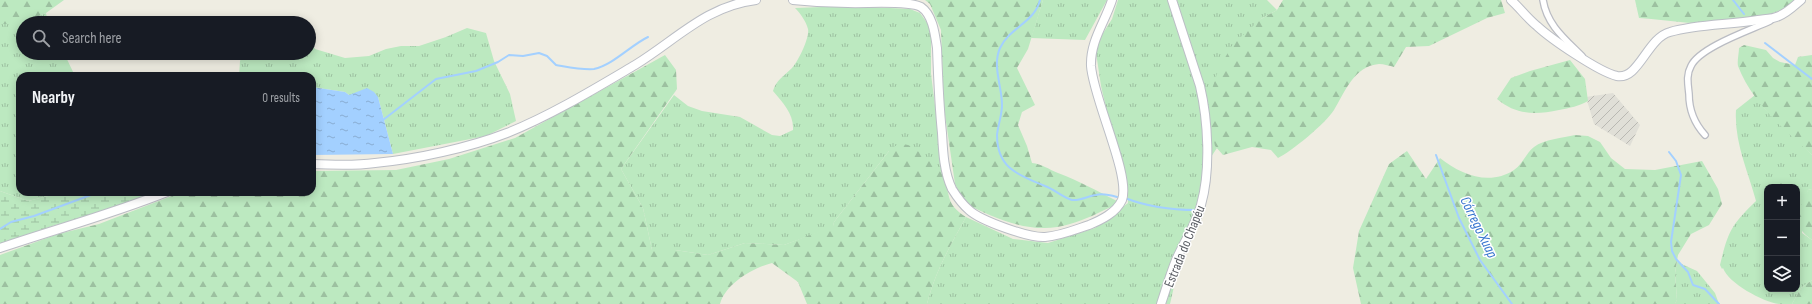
<!DOCTYPE html>
<html lang="en">
<head>
<meta charset="utf-8">
<style>
  body { margin:0; font-family:"Sofia Sans Condensed",sans-serif; background:#20242c; color:#f1f3f6 }
  .controls { position:absolute; right:12px; bottom:12px; display:grid; overflow:hidden; border-radius:8px; box-shadow:0 2px 10px #0003 }
  .controls button { width:36px; height:36px; display:grid; place-items:center; padding:0; border:0; border-bottom:1px solid #363941; background:#171b24; color:#f1f3f6; font:20px sans-serif }
  .list { margin:0; padding:0; list-style:none }
  h2 { display:flex; justify-content:space-between; align-items:center; height:52px; margin:0; padding:0 16px; font-size:17px }
  h2 small { font-size:13px; font-weight:400; color:#9ea1a6 }
  .icon { flex:none; width:22px; height:22px; fill:none; stroke:currentColor; stroke-width:2; stroke-linecap:round; stroke-linejoin:round }
  .map { position:relative; flex:none; width:1812px; height:304px; overflow:hidden }
  .search { position:absolute; background:#171b24; box-shadow:0 2px 10px #0003; left:16px; top:16px; width:300px; height:44px; display:flex; align-items:center; gap:10px; box-sizing:border-box; padding:0 14px; border-radius:22px; color:#9ea1a6; font-size:15px }
  .panel { position:absolute; background:#171b24; box-shadow:0 2px 10px #0003; left:16px; top:72px; width:300px; height:124px; border-radius:12px }
  .map>svg:first-child { display:block }
  .industrial { fill:url(#industrial-furrows) }
  .grass { fill:url(#grass-tufts); fill-rule:evenodd }
  .forest { fill:url(#forest-firs) }
  .wetland { fill:url(#wetland-marsh) }
  .water { fill:url(#water-ripples) }
  .lines { fill:none; stroke-linecap:round; stroke-linejoin:round }
  .stream { stroke:#a3d0ff; stroke-width:2 }
  .street-casing { stroke:#babcc3; stroke-width:8 }
  .secondary-casing { stroke:#bbbec5; stroke-width:10 }
  .street { stroke:#fff; stroke-width:5.5 }
  .secondary { stroke:#fff; stroke-width:8 }
  .labels { text-anchor:middle; stroke-width:3; stroke-linejoin:round; paint-order:stroke }
  .street-label { font-size:14px; fill:#5b5e65; stroke:#fff }
  .water-label { font-size:15px; font-style:italic; fill:#3876cf; stroke:#fff }
</style>
</head>
<body>
<div class="map">
<svg width="1812" height="304" viewBox="0 0 1812 304">
  <defs>
    <pattern id="industrial-furrows" width="10" height="10" patternUnits="userSpaceOnUse"><rect width="10" height="10" fill="#e0dfd7"/><path d="M-1 1l2-2M0 10L10 0M9 11l2-2" fill="none" stroke="#b9b8b2"/></pattern>
    <pattern id="grass-tufts" width="24" height="20" patternUnits="userSpaceOnUse"><rect width="24" height="20" fill="#bce9c0"/><path d="M3 7l-1-3M5 7V3M7 7l1-3M15 17l-1-3M17 17v-4M19 17l1-3" fill="none" stroke="#9cc0a0"/></pattern>
    <pattern id="forest-firs" width="22" height="20" patternUnits="userSpaceOnUse"><rect width="22" height="20" fill="#bce9c0"/><path d="M5 1l3.5 6h-7zM16 11l3.5 6h-7z" fill="#9cc0a0"/></pattern>
    <pattern id="wetland-marsh" width="20" height="14" patternUnits="userSpaceOnUse"><rect width="20" height="14" fill="#bce9c0"/><path d="M1 5h8M5 5V1M11 12h8M15 12V8" fill="none" stroke="#9cc0a0"/></pattern>
    <pattern id="water-ripples" width="26" height="14" patternUnits="userSpaceOnUse"><rect width="26" height="14" fill="#a3d0ff"/><path d="M2 4q2-2 4 0t4 0M15 11q2-2 4 0t4 0" fill="none" stroke="#88acd2"/></pattern>
  </defs>
  <rect width="100%" height="100%" fill="#efede2"/>
  <!-- industrial -->
  <path class="industrial" d="M1613 93 1640 125 1630 146 1594 124 1586 97Z"/>
  <!-- grass -->
  <path class="grass" d="M1043 0H1107L1085 40 1031 38Z
    M1118 0H1267L1277 10 1261 19 1215 146 1217 148 1207 163 1206 198 1198 226 1181 256 1170 304H927C935 272 950 246 966 217L1013 239 1048 243 1095 228 1128 203 1127 179 1111 129 1101 86 1095 46 1112 19Z
    M849 6 910 9 920 13 928 24 931 34V74L944 177 889 151 834 222 833 227 784 245 745 243 708 255 675 250H652L643 208 621 169 674 95 688 106 702 111 740 117 772 135 780 136 793 130C794 114 783 103 773 91 776 80 784 76 792 68 798 62 810 37 808 29 806 21 800 13 795 8Z
    M46 13 48 23H23V53H64L75 76H20V192H64L28 201 0 191V24H20Z
    M467 28 486 33 494 61 510 94 516 121 486 136 393 154 378 97 349 95 345 92 312 87V76H239L240 61 243 53H309V38L315 49 345 58 369 56 386 49 401 46H419L446 37Z
    M1755 95 1765 109 1812 155V189L1808 190 1802 233 1812 240V280L1801 288 1792 304C1787 304 1783 304 1779 304 1763 302 1728 283 1723 268L1722 269 1720 265C1728 232 1731 225 1756 201 1748 171 1734 142 1736 110ZM1767 187H1797V289H1767Z
    M1677 262 1697 271 1715 293 1719 304H1675L1677 300 1675 273Z"/>
  <!-- forest -->
  <path class="forest" d="M0 0H64L46 13 20 24H0Z
    M925 0H1043L1028 49 1017 68 1035 105 1022 112 1018 125 1027 146 1032 163C1042 164 1048 169 1058 173 1079 181 1097 191 1117 201L1115 205C1100 212 1085 220 1070 224 1034 236 996 219 964 203L955 184 944 108 941 30 930 4Z
    M1283 0H1501L1505 13 1487 18 1429 46 1406 47 1394 67C1390 66 1384 64 1379 64 1354 66 1345 92 1334 110 1326 123 1291 152 1278 158L1271 150 1252 147 1223 155 1215 146 1209 118 1211 92 1219 68 1233 44 1261 19 1277 10Z
    M1635 0H1797C1782 15 1737 23 1716 24 1691 24 1665 20 1639 18Z
    M1744 45 1766 50 1773 58 1780 62 1795 65 1798 57 1812 55V155C1785 131 1751 101 1738 66 1737 61 1739 53 1739 48Z
    M665 55 676 70 677 89 621 169 643 208 652 250H675L708 255 745 243 784 245 833 226 834 222 889 151 898 144C901 144 905 144 908 145 917 148 941 169 944 178 951 198 946 204 966 217 950 246 935 272 927 304H807L798 282 772 263C753 268 726 283 720 304H0V255L58 234 99 224 182 192H312V171L396 170 449 159 515 138Z
    M1570 60 1585 79 1588 101C1579 106 1570 108 1559 110 1535 115 1516 115 1497 99L1511 78 1530 71Z
    M1575 135 1588 136 1600 142 1611 158 1625 169 1655 170 1702 161 1718 189 1722 204 1709 225 1691 234 1678 255 1675 273 1677 300 1675 304H1361L1353 268 1359 231 1389 164 1407 151 1426 179 1440 158C1461 175 1490 186 1514 170 1523 164 1526 153 1534 147 1544 139 1563 138 1575 135Z
    M1812 189V240C1790 225 1799 211 1808 190Z
    M1812 280V304H1792L1801 288Z"/>
  <!-- wetland -->
  <path class="wetland" d="M0 191 28 201 64 192H156L96 215 55 225 0 245Z"/>
  <!-- water -->
  <path class="water" d="M312 87 345 92 349 95 367 88 374 92 378 97 393 154 312 155Z"/>
  <g class="lines">
    <!-- stream -->
    <path class="stream" d="M1040 0C1035 22 1009 28 1000 48 992 66 1002 86 1002 105 1002 115 998 125 997 135 997 169 1019 175 1045 186 1054 189 1063 198 1072 200 1080 201 1088 196 1096 195 1103 193 1110 195 1117 197
      M1733 0 1744 14
      M1765 43 1812 79
      M383 120 436 79 476 71 498 62 509 55 523 56 539 53 547 56 556 65C568 67 582 70 594 69 613 65 631 45 648 37
      M1669 152 1676 161 1681 175 1671 242 1672 251 1676 259 1688 272 1693 285 1705 289 1719 304
      M1436 155 1459 218 1480 260 1512 304
      M1125 198C1148 207 1171 210 1196 210
      M0 229 11 222 34 216 99 192"/>
    <!-- street casing -->
    <g class="street-casing">
      <path id="street" d="M1543 0C1547 25 1565 39 1582 56
        M1705 135C1694 123 1689 110 1689 94 1688 84 1686 75 1691 66 1700 47 1751 30 1770 21"/>
    </g>
    <!-- secondary casing -->
    <g class="secondary-casing">
      <path id="secondary" d="M793 0C811 2 830 3 848 3 864 4 908 0 921 7 933 15 935 35 937 48 938 76 939 105 942 133 943 152 944 172 952 189 957 197 962 204 969 210 981 221 1029 238 1045 237 1060 236 1074 230 1089 225 1101 220 1116 213 1122 200 1131 176 1093 98 1091 66 1090 41 1105 22 1112 0
        M1511 0C1520 8 1527 18 1537 26 1551 39 1599 72 1617 76 1639 80 1647 38 1670 32 1698 24 1729 25 1758 20 1764 19 1773 19 1779 16 1787 13 1794 6 1801 0
        M312 164C333 165 354 166 375 163 417 159 468 148 507 133 550 116 596 88 635 65 676 40 706 6 756 0
        M0 248C56 229 112 214 167 192
        M1161 304C1166 289 1170 275 1176 260 1184 242 1196 224 1201 205 1211 170 1208 120 1200 86L1172 0"/>
    </g>
    <!-- street -->
    <use href="#street" class="street"/>
    <!-- secondary -->
    <use href="#secondary" class="secondary"/>
  </g>
  <g class="labels">
    <!-- street labels -->
    <g class="street-label">
      <text transform="translate(1184 246) rotate(-68)" y="5">Estrada do Chapéu</text>
    </g>
    <!-- water labels -->
    <g class="water-label">
      <text transform="translate(1479 227) rotate(64)" y="5">Córrego Xuap</text>
    </g>
  </g>
</svg>
<div class="controls">
<button>+</button>
<button>−</button>
<button><svg class="icon" aria-label="layers" viewBox="0 0 24 24"><path d="M12 4l9 5-9 5-9-5zM3 14l9 5 9-5"/></svg></button>
</div>
<div class="search"><svg class="icon" aria-label="search" viewBox="0 0 24 24"><circle cx="10" cy="10" r="6"/><path d="M15 15l6 6"/></svg>Search here</div>
<section class="panel">
<h2>Nearby<small>0 results</small></h2>
<ul class="list">
</ul>
</section>
</div>
</body>
</html>
